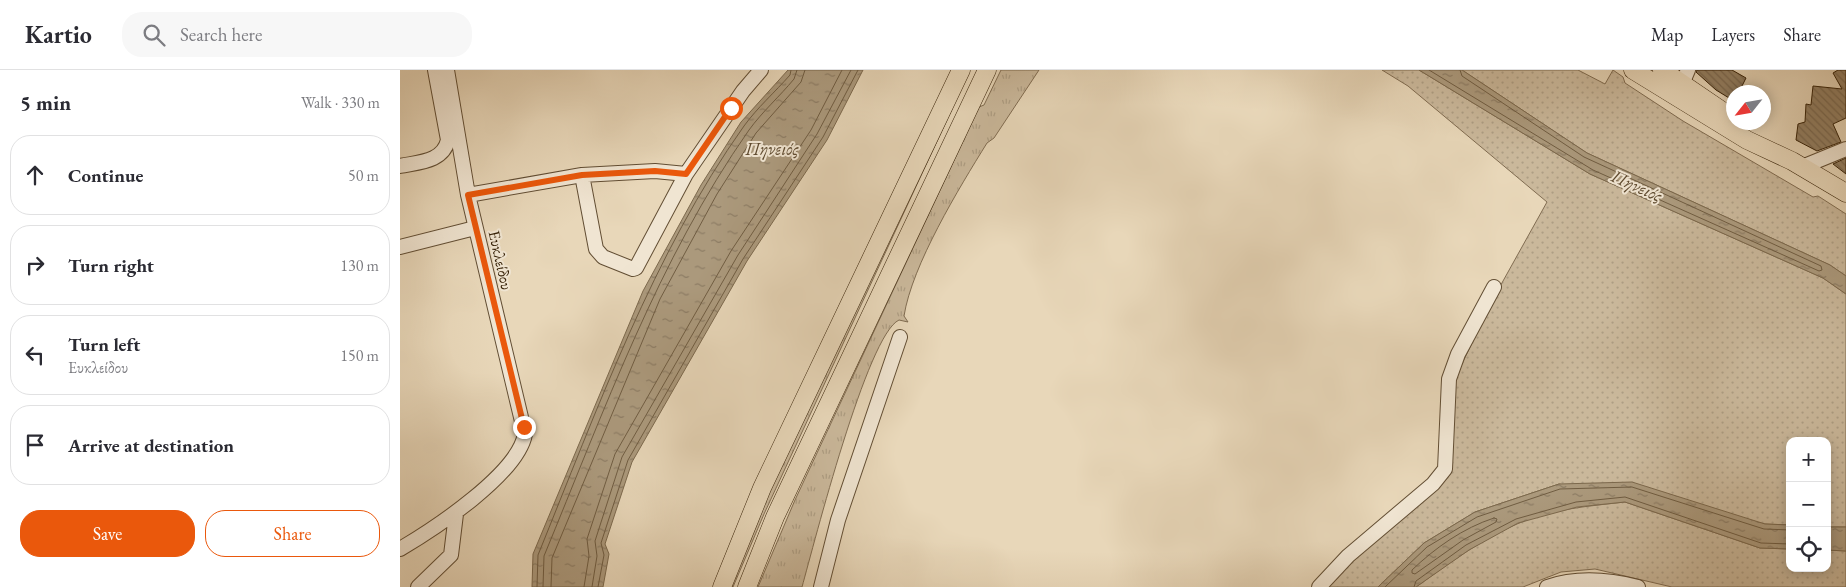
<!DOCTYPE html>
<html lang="en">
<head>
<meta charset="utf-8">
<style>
  body { margin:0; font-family:"EB Garamond",serif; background:#f7f7f7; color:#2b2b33 }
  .controls { position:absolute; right:15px; bottom:15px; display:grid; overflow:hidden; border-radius:10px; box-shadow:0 2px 12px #0003 }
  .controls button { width:45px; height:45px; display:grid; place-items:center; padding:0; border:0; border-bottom:1px solid #e1e1e2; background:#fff; color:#2b2b33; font:25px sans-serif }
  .compass { position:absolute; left:1326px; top:15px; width:45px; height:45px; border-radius:50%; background:#fff; box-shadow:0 2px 12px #0003; rotate:239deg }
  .stop { position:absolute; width:15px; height:15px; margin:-11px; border:4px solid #ea580c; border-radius:50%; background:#fff }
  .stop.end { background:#ea580c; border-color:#fff; box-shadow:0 1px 5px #0008 }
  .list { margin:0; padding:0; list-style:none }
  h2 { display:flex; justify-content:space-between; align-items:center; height:65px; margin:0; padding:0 20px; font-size:21px }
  h2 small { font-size:16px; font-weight:400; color:#7c7c81 }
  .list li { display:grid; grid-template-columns:32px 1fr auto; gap:15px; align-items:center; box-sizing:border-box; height:80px; margin:0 10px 10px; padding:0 10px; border:1px solid #e1e1e2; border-radius:20px }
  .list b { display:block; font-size:19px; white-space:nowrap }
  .list p { margin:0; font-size:16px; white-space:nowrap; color:#7c7c81 }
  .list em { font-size:16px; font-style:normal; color:#7c7c81 }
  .actions { display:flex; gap:10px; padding:15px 20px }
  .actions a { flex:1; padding:11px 0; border:1px solid #ea580c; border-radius:20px; text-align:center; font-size:18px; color:#ea580c }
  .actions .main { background:#ea580c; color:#fff }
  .icon { flex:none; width:28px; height:28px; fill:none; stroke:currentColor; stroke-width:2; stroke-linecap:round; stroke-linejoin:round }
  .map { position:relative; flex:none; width:1446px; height:517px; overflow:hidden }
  header { display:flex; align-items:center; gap:30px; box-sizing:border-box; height:70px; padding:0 25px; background:#fff; border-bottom:1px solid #e1e1e2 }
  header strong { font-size:24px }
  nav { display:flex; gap:28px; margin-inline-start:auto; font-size:18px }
  .search { width:350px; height:45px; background:#f7f7f7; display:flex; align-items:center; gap:12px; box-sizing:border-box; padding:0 18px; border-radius:20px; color:#7c7c81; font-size:19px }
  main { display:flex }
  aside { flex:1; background:#fff }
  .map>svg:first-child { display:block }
  .grass { fill:url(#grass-tufts); stroke:#806c51 }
  .park { fill:url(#park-dots); stroke:#806c51 }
  .water { fill:url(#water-ripples); stroke:#7c694d }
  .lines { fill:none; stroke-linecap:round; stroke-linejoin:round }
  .shore { stroke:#705d42; stroke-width:1 }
  .building { fill:url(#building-back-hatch); stroke:#362107 }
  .minor-casing { stroke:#624e34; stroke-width:16 }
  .major-casing { stroke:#362107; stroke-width:19 }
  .minor { stroke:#f0e5d2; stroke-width:14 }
  .major { stroke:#e8d7b9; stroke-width:18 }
  .route { stroke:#ea580c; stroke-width:6 }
  .labels { text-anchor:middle; stroke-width:4; stroke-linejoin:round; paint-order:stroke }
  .street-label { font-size:16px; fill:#362107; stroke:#f0e5d2 }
  .water-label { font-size:18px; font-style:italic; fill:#5f4b30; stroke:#f0e5d2 }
</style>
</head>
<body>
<header>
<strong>Kartio</strong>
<div class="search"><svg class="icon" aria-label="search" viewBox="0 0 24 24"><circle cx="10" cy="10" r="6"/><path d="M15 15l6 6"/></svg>Search here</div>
<nav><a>Map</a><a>Layers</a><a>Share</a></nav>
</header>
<main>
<aside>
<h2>5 min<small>Walk · 330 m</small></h2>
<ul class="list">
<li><svg class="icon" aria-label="ahead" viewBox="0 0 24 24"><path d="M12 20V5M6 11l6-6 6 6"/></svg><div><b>Continue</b></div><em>50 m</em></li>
<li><svg class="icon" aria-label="right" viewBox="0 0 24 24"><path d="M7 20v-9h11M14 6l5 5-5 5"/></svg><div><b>Turn right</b></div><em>130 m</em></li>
<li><svg class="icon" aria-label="left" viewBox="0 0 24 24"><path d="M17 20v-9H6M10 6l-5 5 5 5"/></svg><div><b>Turn left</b><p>Ευκλείδου</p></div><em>150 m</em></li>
<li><svg class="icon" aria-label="arrive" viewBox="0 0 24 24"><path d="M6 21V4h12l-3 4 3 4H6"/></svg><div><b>Arrive at destination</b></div></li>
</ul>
<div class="actions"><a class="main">Save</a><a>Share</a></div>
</aside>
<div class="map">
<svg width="1446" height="517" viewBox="0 0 1446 517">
  <defs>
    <pattern id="grass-tufts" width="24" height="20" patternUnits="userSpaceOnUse" patternTransform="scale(1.25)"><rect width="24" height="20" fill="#cab89b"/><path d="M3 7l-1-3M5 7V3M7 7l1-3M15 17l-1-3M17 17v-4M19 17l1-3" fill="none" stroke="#ae9e84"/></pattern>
    <pattern id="park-dots" width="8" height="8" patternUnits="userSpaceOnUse" patternTransform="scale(1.25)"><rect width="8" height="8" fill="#cab89b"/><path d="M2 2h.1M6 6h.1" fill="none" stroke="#ae9e84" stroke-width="1.8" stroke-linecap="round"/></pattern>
    <pattern id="water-ripples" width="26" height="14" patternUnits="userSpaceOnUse" patternTransform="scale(1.25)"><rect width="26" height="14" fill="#ab997c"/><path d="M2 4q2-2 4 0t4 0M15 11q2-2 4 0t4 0" fill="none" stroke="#8c7c64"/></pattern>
    <pattern id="building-back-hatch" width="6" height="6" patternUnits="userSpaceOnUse" patternTransform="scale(1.25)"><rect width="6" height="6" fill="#938064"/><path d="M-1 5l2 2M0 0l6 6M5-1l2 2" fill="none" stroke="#796850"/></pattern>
  </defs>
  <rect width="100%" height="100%" fill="#e8d7b9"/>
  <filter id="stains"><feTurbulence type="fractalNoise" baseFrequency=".004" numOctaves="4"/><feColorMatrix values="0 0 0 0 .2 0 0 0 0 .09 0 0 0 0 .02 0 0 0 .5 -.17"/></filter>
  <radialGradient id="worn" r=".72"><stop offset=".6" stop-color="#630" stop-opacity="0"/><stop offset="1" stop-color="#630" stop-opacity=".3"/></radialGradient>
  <!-- grass -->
  <path class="grass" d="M601 0H639L594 68 587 73C559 118 512 195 504 246L508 252 499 250C467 265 414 474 402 517H358L395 430 579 37 584 35Z
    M552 39 364 444 333 517H327L342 479 547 40Z"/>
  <!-- park -->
  <path class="park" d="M982 0H1019L1190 104 1423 208 1446 224V457H1427V371H1390V455L1365 454 1159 414 1075 442 1024 473 978 517H925L1043 402 1050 319 1093 229 1147 132 1008 16Z
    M1062 0H1178L1205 14 1213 0 1223 7 1225 13 1283 51 1413 127 1418 126 1446 144V206L1430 195 1187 83Z
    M1225 432 1360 478 1390 479V498H1427V480L1446 481V517H1272L1195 499 1161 502 1123 517H1016C1048 494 1080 470 1117 454 1150 439 1190 436 1225 432Z"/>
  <!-- water -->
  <path class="water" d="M388 0H463L427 70 347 191 232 392 205 474 209 484 203 517H132L133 484 243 221 301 115 341 52Z
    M1019 0H1062L1187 83 1430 195 1446 206V224L1423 208 1190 104Z
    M1232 412 1365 454 1390 455V479L1360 478 1225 432 1177 437 1118 453 1069 480 1016 517H978L1024 473 1075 442 1159 414Z
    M1427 457H1446V481L1427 480Z"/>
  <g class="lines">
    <!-- shore -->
    <path class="shore" d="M1029 0 1193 100 1419 201 1422 200 1421 196 1184 87 1062 6 1060 0
      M1094 448 1097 449 1096 452 1063 470 1015 504 1012 503V500C1035 478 1063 458 1094 448Z
      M137 517 138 485C197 340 253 184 344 56 357 38 375 22 390 5L391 0
      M143 517 144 486C204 341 258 190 349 60 362 42 380 26 394 9L397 0
      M151 517 152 488 260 229 317 124 356 63 401 12 405 0
      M184 517 189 486 187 469 215 384 331 181 411 60 442 0
      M192 517 197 486 195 471 222 387 338 185 417 64 451 0
      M198 517 204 485 201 473 228 390 343 189 423 67 458 0
      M985 517 1027 477 1077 447 1160 419 1232 417 1364 459 1390 460
      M1014 517 1016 511 1066 475 1116 449 1176 432 1225 427 1361 473 1390 474"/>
  </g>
  <!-- building -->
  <path class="building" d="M1297 0H1332L1346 8 1339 22H1334V31L1316 20 1296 2Z
    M1438 0H1446V48L1433 54 1441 72 1417 81 1396 70 1398 54 1405 52 1406 34 1411 35 1413 16 1442 19 1433 3Z
    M1446 88V104L1433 94Z"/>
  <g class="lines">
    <!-- minor casing -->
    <g class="minor-casing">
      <path id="minor" d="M1282 14 1288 0
        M0 96C19 92 43 92 48 70L35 0
        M1402 97 1446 79
        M182 105 196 179 203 187 233 199 236 198 286 104
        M68 125 182 105 255 101 286 104 343 21 361 0
        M0 177 75 158
        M0 479C34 459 118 404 125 364L68 125 47 0
        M18 517 51 485 56 444
        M421 517 438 450 500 267
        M919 517 948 486 1033 414 1045 399 1049 309 1058 284 1094 217
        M1147 517C1176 507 1207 509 1238 517"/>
    </g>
    <!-- major casing -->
    <g class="major-casing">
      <path id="major" d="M1233 0 1347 70 1392 91 1446 123
        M1262 0 1334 49
        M322 517 362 418 561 0
        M347 517 375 447 587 0"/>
    </g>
    <!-- minor -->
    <use href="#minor" class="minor"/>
    <!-- major -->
    <use href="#major" class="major"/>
  </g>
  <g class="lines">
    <!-- route -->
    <path class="route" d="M124 357 68 125 182 105 255 101 286 104 331 38"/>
  </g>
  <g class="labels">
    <!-- street labels -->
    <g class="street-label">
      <text transform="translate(101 190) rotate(77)" y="6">Ευκλείδου</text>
    </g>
    <!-- water labels -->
    <g class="water-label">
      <text x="372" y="85">Πηνειός</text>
      <text transform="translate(1237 116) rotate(24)" y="6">Πηνειός</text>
    </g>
  </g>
  <rect width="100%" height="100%" filter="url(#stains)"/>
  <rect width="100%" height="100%" fill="url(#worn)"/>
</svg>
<div class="controls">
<button>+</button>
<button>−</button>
<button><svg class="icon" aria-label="locate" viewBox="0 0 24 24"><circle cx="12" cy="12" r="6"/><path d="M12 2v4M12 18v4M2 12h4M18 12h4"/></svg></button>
</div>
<svg class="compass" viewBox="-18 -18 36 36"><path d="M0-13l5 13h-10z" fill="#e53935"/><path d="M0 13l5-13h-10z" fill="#7c7c81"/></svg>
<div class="stop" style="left:331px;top:38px"></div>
<div class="stop end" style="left:124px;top:357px"></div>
</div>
</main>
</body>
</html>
